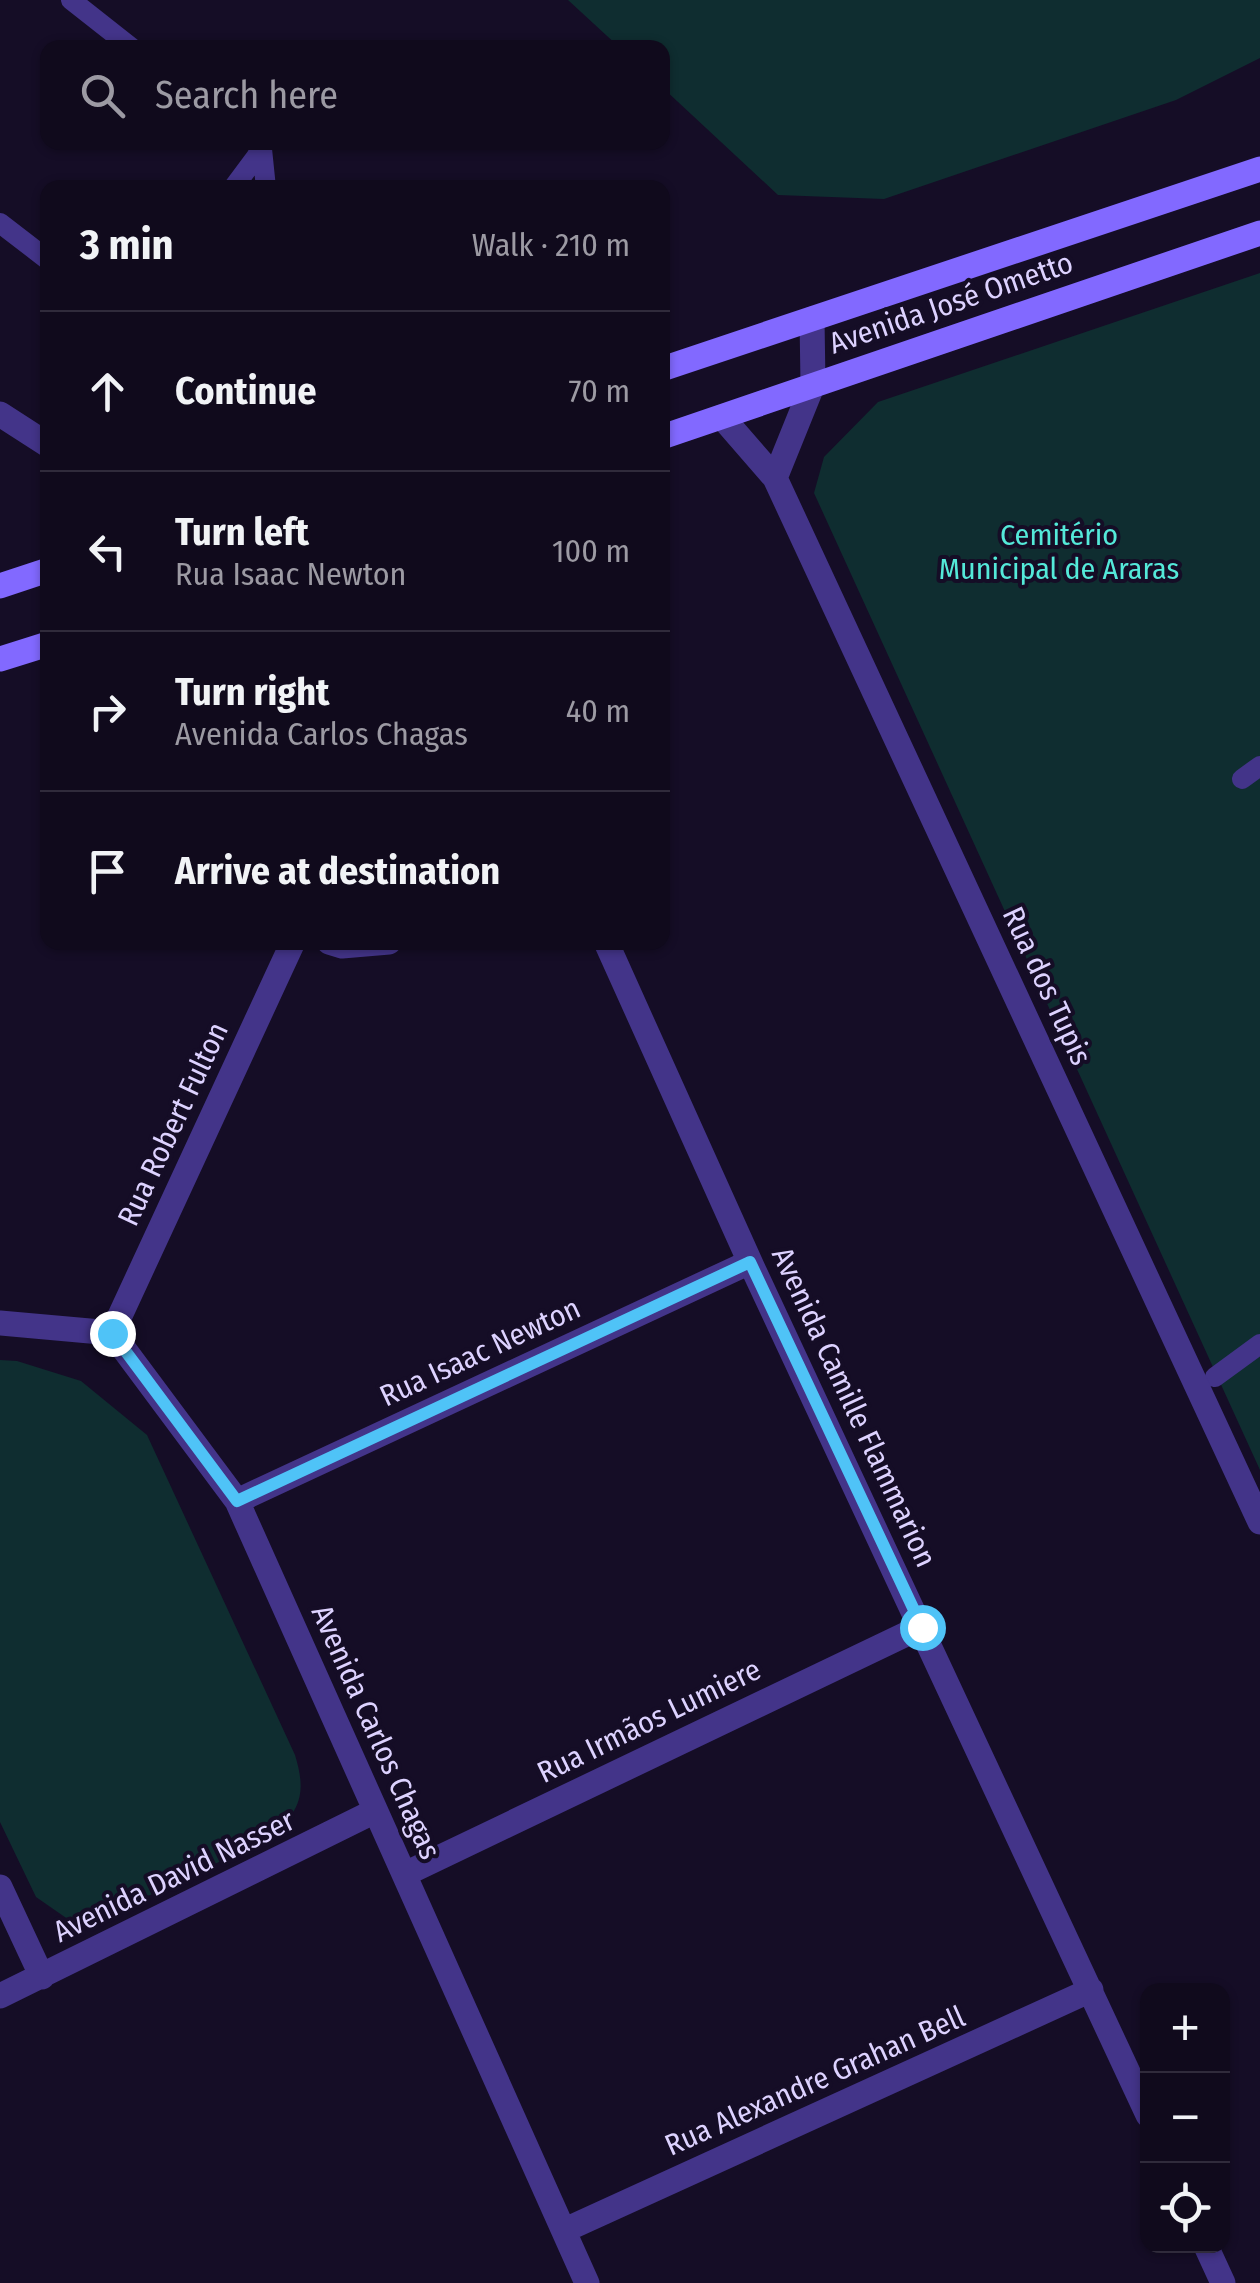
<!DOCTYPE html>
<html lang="en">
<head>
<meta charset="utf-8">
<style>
  body { margin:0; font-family:"Fira Sans Condensed",sans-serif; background:#1e1829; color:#f1f3f6 }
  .controls { position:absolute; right:30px; bottom:30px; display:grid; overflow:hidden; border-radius:20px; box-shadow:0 2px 8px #0004 }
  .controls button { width:90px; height:90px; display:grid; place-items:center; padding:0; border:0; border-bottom:2px solid #302b3b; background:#100a1c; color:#f1f3f6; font:50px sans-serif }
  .stop { position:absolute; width:30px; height:30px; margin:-22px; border:8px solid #4fc3f7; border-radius:50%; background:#fff }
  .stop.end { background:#4fc3f7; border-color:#fff; box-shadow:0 2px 10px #0008 }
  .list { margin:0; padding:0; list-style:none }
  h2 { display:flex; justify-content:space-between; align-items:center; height:130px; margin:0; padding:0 40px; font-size:42px }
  h2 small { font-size:32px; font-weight:400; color:#9c9aa3 }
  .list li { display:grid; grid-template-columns:65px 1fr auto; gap:30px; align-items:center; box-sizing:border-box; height:160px; padding:0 40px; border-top:2px solid #302b3b }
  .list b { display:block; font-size:38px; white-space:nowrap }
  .list p { margin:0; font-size:32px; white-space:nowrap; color:#9c9aa3 }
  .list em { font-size:32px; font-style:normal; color:#9c9aa3 }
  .icon { flex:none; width:55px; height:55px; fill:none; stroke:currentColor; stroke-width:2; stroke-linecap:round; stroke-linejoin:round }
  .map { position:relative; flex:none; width:1260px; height:2283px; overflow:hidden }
  .search { position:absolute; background:#100a1c; box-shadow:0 2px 8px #0004; left:40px; top:40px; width:630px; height:110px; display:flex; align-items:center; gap:25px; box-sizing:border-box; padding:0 35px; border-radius:20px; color:#9c9aa3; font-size:38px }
  .panel { position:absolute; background:#100a1c; box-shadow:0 2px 8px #0004; left:40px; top:180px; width:630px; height:770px; border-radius:20px }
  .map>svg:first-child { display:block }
  .green { fill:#0f2d30 }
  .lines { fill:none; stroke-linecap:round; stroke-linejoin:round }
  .lane { stroke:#433489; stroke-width:20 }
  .street { stroke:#433489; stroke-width:25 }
  .secondary { stroke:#8269ff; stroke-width:25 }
  .route { stroke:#4fc3f7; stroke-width:12 }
  .labels { text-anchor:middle; stroke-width:8; stroke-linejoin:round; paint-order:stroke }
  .street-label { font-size:30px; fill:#ddd2ff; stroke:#150d26 }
  .park-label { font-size:30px; fill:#54e9d9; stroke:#150d26 }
</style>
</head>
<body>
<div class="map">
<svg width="1260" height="2283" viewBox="0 0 1260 2283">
  <rect width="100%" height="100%" fill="#150d26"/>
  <!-- green -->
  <path class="green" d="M568 0H1260V58L1176 100 884 199 778 195 663 88 662 48 619 47Z
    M1260 273V1470L814 493 824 457 878 402Z
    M0 1360 17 1361 81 1381 147 1435 295 1755C301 1775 305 1795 292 1814 272 1843 139 1899 101 1918L72 1922 36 1897 0 1822Z"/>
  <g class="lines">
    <!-- lane -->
    <path class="lane" d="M71 0 132 48
      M254 142 262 149 266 188
      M233 188 262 149
      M0 223 48 260
      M1242 779 1260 766
      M1215 1377 1260 1344"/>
    <!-- street -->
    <path class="street" d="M0 414 48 445
      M722 417 775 478 1260 1522
      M775 478 813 384 812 319
      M329 942 342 946 389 942
      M606 942 750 1262 1148 2115
      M0 1323 112 1333 237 1501 587 2283
      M112 1333 293 942
      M237 1501 750 1262
      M405 1874 921 1627
      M0 1887 42 1977
      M0 1996 375 1811
      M565 2230 1091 1990
      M1206 2246 1223 2283"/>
    <!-- secondary -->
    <path class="secondary" d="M662 369 1260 169
      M662 437 1260 233
      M0 586 48 570
      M0 659 48 644"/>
  </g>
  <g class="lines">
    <!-- route -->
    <path class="route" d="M112 1333 237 1501 750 1262 922 1627"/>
  </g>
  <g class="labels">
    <!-- street labels -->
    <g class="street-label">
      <text transform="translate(951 303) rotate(-19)" y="10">Avenida José Ometto</text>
      <text transform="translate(1047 986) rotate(65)" y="10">Rua dos Tupis</text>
      <text transform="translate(173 1124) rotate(-65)" y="10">Rua Robert Fulton</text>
      <text transform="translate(480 1352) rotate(-25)" y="10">Rua Isaac Newton</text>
      <text transform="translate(854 1407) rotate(65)" y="10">Avenida Camille Flammarion</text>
      <text transform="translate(649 1721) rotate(-26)" y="10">Rua Irmãos Lumiere</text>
      <text transform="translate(376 1732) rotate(66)" y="10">Avenida Carlos Chagas</text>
      <text transform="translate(174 1876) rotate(-26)" y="10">Avenida David Nasser</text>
      <text transform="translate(815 2081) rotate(-24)" y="10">Rua Alexandre Grahan Bell</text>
    </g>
    <!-- park labels -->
    <g class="park-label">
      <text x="1059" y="545">Cemitério<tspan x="1059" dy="34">Municipal de Araras</tspan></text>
    </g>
  </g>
</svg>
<div class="controls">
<button>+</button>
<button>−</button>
<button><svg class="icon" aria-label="locate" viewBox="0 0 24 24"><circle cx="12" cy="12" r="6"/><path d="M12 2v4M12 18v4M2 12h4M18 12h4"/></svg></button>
</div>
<div class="stop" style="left:922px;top:1627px"></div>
<div class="stop end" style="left:112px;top:1333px"></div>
<div class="search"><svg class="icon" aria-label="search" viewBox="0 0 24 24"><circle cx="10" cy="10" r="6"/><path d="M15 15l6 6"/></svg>Search here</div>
<section class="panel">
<h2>3 min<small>Walk · 210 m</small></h2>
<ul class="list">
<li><svg class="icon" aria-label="ahead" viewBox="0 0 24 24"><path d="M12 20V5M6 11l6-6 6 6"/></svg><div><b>Continue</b></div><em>70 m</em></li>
<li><svg class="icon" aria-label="left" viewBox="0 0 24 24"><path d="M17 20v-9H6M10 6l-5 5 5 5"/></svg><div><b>Turn left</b><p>Rua Isaac Newton</p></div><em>100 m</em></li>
<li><svg class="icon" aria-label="right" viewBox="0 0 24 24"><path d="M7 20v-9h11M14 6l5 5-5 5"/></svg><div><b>Turn right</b><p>Avenida Carlos Chagas</p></div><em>40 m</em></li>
<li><svg class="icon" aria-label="arrive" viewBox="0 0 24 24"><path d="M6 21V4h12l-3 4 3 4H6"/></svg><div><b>Arrive at destination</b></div></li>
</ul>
</section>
</div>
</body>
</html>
